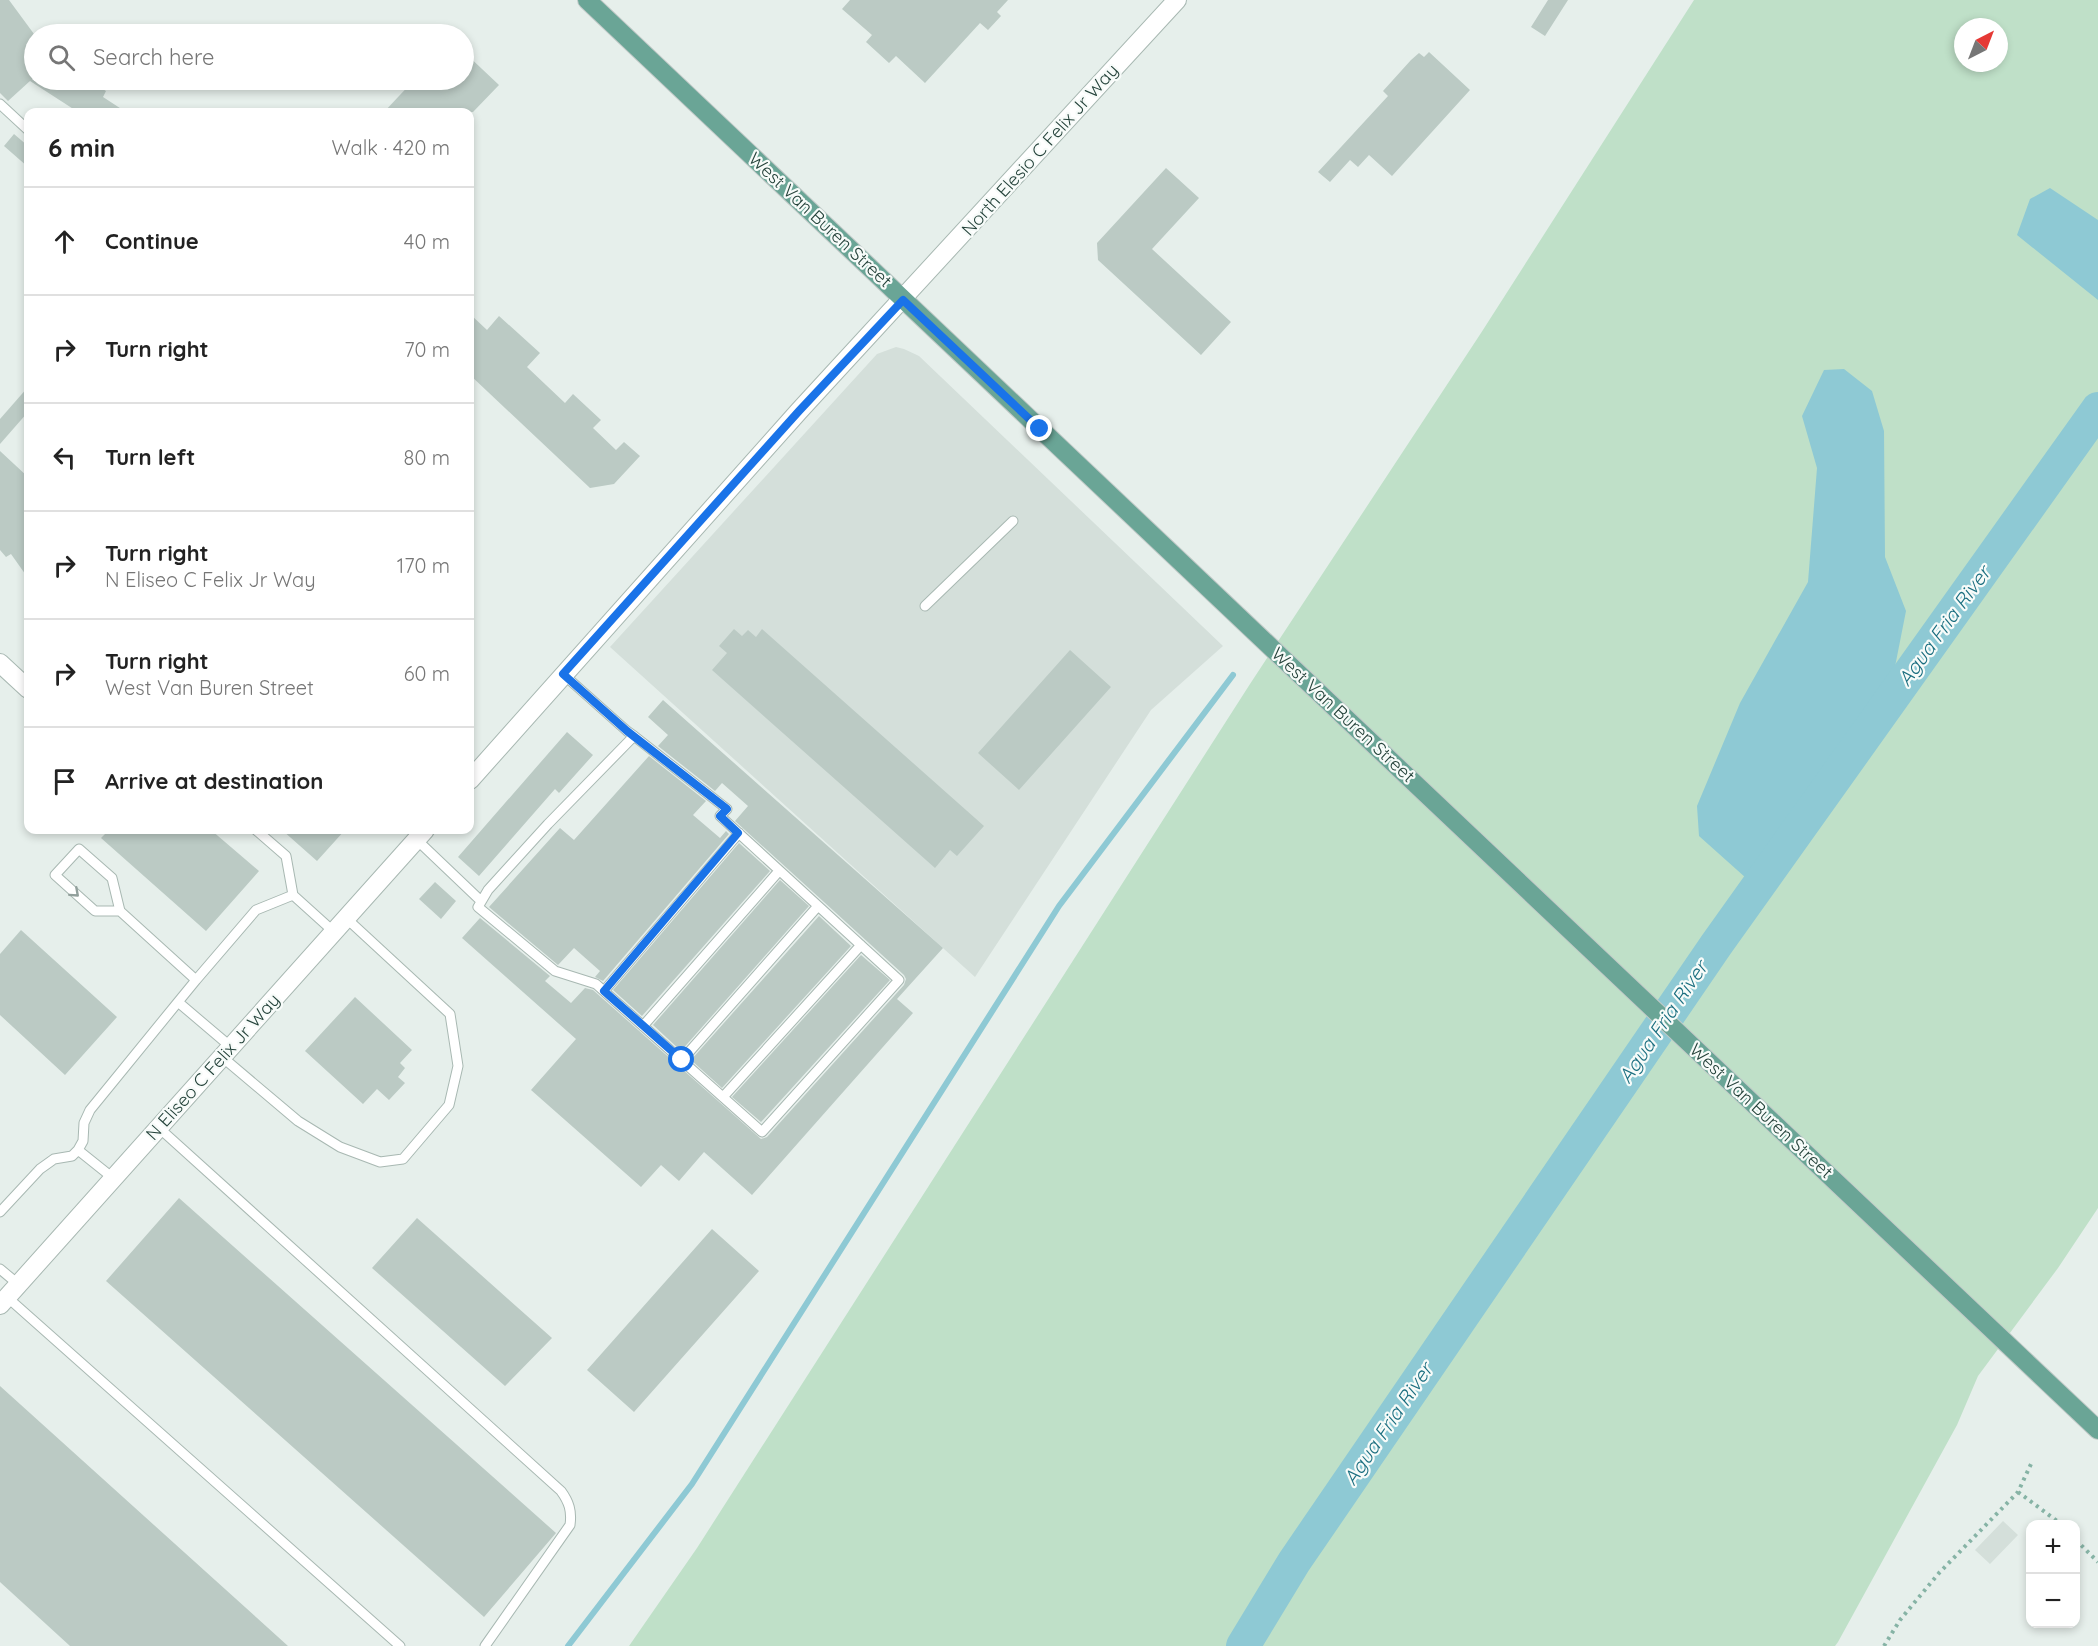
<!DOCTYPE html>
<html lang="en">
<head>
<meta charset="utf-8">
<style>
  body { margin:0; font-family:Quicksand,sans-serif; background:#f2f2f2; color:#222 }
  .controls { position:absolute; right:18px; bottom:18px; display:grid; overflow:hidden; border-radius:12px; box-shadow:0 3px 9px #0003 }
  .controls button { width:54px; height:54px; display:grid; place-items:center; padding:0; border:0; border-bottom:2px solid #e0e0e0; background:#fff; color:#222; font:30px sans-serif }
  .compass { position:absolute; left:1954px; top:18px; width:54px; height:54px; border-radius:50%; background:#fff; box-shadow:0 3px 9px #0003; rotate:42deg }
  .stop { position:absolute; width:18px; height:18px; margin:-14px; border:4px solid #1a73e8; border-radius:50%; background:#fff }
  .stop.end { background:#1a73e8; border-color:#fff; box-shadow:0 2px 6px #0008 }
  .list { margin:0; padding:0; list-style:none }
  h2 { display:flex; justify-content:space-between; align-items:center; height:78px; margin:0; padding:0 24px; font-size:26px }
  h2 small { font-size:20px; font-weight:400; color:#767676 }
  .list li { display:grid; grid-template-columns:39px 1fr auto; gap:18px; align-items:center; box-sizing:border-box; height:108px; padding:0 24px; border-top:2px solid #e0e0e0 }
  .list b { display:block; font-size:22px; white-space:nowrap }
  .list p { margin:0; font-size:20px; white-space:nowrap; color:#767676 }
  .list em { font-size:20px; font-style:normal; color:#767676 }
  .icon { flex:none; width:33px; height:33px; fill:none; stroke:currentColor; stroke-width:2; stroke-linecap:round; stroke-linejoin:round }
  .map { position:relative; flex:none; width:2098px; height:1646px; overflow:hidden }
  .search { position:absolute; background:#fff; box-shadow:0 3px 9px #0003; left:24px; top:24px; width:450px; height:66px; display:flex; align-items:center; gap:15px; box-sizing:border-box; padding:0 21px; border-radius:33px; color:#767676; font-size:22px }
  .panel { position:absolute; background:#fff; box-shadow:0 3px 9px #0003; left:24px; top:108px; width:450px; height:726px; border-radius:12px }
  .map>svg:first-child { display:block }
  .built { fill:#d4dfda }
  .green { fill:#bfe0c8; fill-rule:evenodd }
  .water { fill:#8ec9d4 }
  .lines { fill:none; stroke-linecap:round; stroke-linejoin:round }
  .stream { stroke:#8ec9d4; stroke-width:6 }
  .river { stroke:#8ec9d4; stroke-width:34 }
  .building { fill:#bbcac4 }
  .service-casing { stroke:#a8b8b2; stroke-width:11 }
  .minor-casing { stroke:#a8b8b2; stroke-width:20 }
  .primary-casing { stroke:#c2cac8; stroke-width:20 }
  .path { stroke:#86b3a5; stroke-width:4; stroke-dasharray:3 4.5; stroke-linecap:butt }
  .service { stroke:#fff; stroke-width:9 }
  .minor { stroke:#fff; stroke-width:18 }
  .primary { stroke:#6aa596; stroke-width:18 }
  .oneway { stroke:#92a09c }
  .route { stroke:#1a73e8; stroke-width:8 }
  .labels { text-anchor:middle; stroke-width:4.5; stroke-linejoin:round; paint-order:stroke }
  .street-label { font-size:18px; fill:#24423a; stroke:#f7fbf9 }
  .water-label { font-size:20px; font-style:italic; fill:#1c6f80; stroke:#f7fbf9 }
</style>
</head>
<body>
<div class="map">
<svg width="2098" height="1646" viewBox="0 0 2098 1646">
  <rect width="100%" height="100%" fill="#e6efeb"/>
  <!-- built -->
  <path class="built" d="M896 347 904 349 919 356 1223 646 1151 710 975 977 610 647 877 354Z
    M2003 1521 2018 1535 1990 1564 1975 1550Z"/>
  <!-- green -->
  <path class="green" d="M1694 0H2098V1208L2058 1268 1978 1376 1957 1425 1838 1642 1835 1646H629L697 1548 1250 684 1481 333ZM1963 27H1999V63H1963Z"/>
  <!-- water -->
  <path class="water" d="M2050 188 2098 220V300L2017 235 2030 199Z
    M1844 369 1872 391 1884 431 1885 557 1906 611 1890 692 1877 728 1766 867 1746 878 1699 836 1697 806 1740 703 1808 582 1817 468 1802 416 1824 370Z"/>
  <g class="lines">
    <!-- stream -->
    <path class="stream" d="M568 1646 692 1484 1059 906 1233 675"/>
    <!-- river -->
    <path class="river" d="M1243 1646 1294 1562 1716 945 2098 409"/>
  </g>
  <!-- building -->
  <path class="building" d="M0 0H9L34 34V77L32 80H88L106 91 103 97 126 112H78L30 81 8 101 0 93Z
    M850 0H1008L997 12 1001 16 988 30 980 23 925 83 896 56 889 63 866 42 872 35 842 9Z
    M1548 0H1568L1545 36 1531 27Z
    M464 52 499 85 473 112H384L414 80H464Z
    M1429 52 1470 90 1392 176 1369 155 1358 167 1350 160 1330 182 1318 172 1388 96 1383 91 1411 60 1419 53 1424 57Z
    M14 134 28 146V167L4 146Z
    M1166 168 1199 198 1152 249 1231 322 1201 355 1098 260 1097 243Z
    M470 314 487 330 499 316 540 353 527 367 565 403 573 394 601 420 593 428 616 450 624 442 640 456 614 484 590 488 470 375Z
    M28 387V412L0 444V419Z
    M0 451 28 477V578L11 554 6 557 0 550Z
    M734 629 742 636 748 630 756 637 762 629 984 826 957 856 950 850 935 868 712 670 727 653 719 646Z
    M1070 650 1111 687 1019 790 978 753Z
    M663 700 943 948 897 999 913 1013 752 1195 704 1152 679 1181 661 1165 641 1187 531 1090 576 1039 462 938 480 918 550 976 545 981 571 1003 585 988 593 990 761 1139 767 1137 904 985 906 979 904 975 735 821 748 806 722 783 715 791 658 746 668 735 648 717Z
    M567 732 593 755 559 793 555 789 479 876 458 857Z
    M649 756 706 801 693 815 720 838 726 831 729 834 603 981 595 977 600 971 574 948 558 965 489 907 560 828 574 840Z
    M109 830H211L259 871 206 931 101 838Z
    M282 830H345L317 861Z
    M739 843 770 871 642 1016 613 990Z
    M780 880 809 906 681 1051 653 1025Z
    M435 882 456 901 441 919 419 899Z
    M819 916 851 946 722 1088 691 1060Z
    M21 930 117 1017 65 1075 0 1015V954Z
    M861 955 890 980 761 1122 732 1097Z
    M355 997 412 1050 400 1063 405 1068 398 1077 405 1083 389 1100 377 1089 363 1104 305 1051Z
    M179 1198 556 1533 484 1617 106 1281Z
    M417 1218 552 1338 505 1386 372 1268Z
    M712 1229 759 1271 634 1412 587 1370Z
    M0 1386 288 1646H70L0 1582Z"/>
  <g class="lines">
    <!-- service casing -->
    <g class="service-casing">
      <path id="service" d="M0 104 28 130
        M925 606 1013 521
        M563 674 627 731 634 736 727 809 720 816 899 980 762 1132 596 984 555 971 478 907 488 890 548 824 634 736
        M256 830 286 856 293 895 334 932
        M417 840 481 901
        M120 911H95L55 875 79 849 112 878 120 911 196 980 256 910 293 895
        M196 980 178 1002 231 1047
        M604 991 739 833
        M643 1026 779 871
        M221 1056 298 1121 340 1147 380 1162 403 1159 449 1105 458 1066 450 1014 346 918
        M682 1060 818 906
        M723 1097 861 945
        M158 1127 561 1491C569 1502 572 1511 570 1525L485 1646
        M78 1150 113 1178
        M0 1212 40 1169 54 1159 72 1156 78 1150 83 1141 84 1123 90 1110 178 1002
        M0 1269 18 1284
        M7 1297 400 1646"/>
    </g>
    <!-- minor casing -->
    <g class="minor-casing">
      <path id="minor" d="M0 663 28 689
        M470 780 799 411 1177 0
        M0 1305 425 830"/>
    </g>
    <!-- primary casing -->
    <g class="primary-casing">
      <path id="primary" d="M587 0 2098 1430"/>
    </g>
    <!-- path -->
    <path class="path" d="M2018 1492 2061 1524
      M2076 1540 2098 1562
      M1884 1646 1900 1620 1939 1573 2018 1492 2031 1464"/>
    <!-- service -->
    <use href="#service" class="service"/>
    <!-- minor -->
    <use href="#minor" class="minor"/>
    <!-- primary -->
    <use href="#primary" class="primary"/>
  </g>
  <!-- one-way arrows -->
  <defs><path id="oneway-chevron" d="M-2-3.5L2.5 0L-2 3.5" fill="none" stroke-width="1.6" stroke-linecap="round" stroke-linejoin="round" transform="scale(1.5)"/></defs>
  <use class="oneway" href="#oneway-chevron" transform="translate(75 893) rotate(42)"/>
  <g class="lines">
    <!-- route -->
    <path class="route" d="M682 1060 604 991 738 833 720 816 727 809 627 731 563 674 799 411 903 300 1040 429"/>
  </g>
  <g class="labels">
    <!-- street labels -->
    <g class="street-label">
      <text transform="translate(1040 150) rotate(-48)" y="6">North Elesio C Felix Jr Way</text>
      <text transform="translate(820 220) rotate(43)" y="6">West Van Buren Street</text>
      <text transform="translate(1343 715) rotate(43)" y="6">West Van Buren Street</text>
      <text transform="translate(213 1067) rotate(-48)" y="6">N Eliseo C Felix Jr Way</text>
      <text transform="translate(1761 1111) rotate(43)" y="6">West Van Buren Street</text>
    </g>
    <!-- water labels -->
    <g class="water-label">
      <text transform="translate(1944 626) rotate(-54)" y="7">Agua Fria River</text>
      <text transform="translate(1663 1022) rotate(-56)" y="7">Agua Fria River</text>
      <text transform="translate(1388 1424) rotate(-56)" y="7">Agua Fria River</text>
    </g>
  </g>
</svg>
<div class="controls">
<button>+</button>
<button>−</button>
</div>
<svg class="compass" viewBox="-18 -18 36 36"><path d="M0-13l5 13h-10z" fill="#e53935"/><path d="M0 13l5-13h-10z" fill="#767676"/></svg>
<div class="stop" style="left:682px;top:1060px"></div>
<div class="stop end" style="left:1040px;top:429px"></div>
<div class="search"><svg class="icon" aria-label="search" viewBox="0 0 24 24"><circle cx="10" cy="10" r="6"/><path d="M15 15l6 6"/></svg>Search here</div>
<section class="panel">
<h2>6 min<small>Walk · 420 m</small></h2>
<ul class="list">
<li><svg class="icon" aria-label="ahead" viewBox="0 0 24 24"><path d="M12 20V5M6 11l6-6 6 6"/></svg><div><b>Continue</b></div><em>40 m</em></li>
<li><svg class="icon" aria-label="right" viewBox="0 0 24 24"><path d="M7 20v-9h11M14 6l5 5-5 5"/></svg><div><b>Turn right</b></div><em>70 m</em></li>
<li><svg class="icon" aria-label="left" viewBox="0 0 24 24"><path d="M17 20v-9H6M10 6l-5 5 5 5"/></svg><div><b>Turn left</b></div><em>80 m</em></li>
<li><svg class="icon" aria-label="right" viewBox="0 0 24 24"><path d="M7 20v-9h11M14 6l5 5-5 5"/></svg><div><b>Turn right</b><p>N Eliseo C Felix Jr Way</p></div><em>170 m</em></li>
<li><svg class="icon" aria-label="right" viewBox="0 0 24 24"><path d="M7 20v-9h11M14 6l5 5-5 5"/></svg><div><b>Turn right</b><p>West Van Buren Street</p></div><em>60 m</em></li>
<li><svg class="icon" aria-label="arrive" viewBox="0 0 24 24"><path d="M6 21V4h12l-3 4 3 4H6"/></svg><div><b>Arrive at destination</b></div></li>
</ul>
</section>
</div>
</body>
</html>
